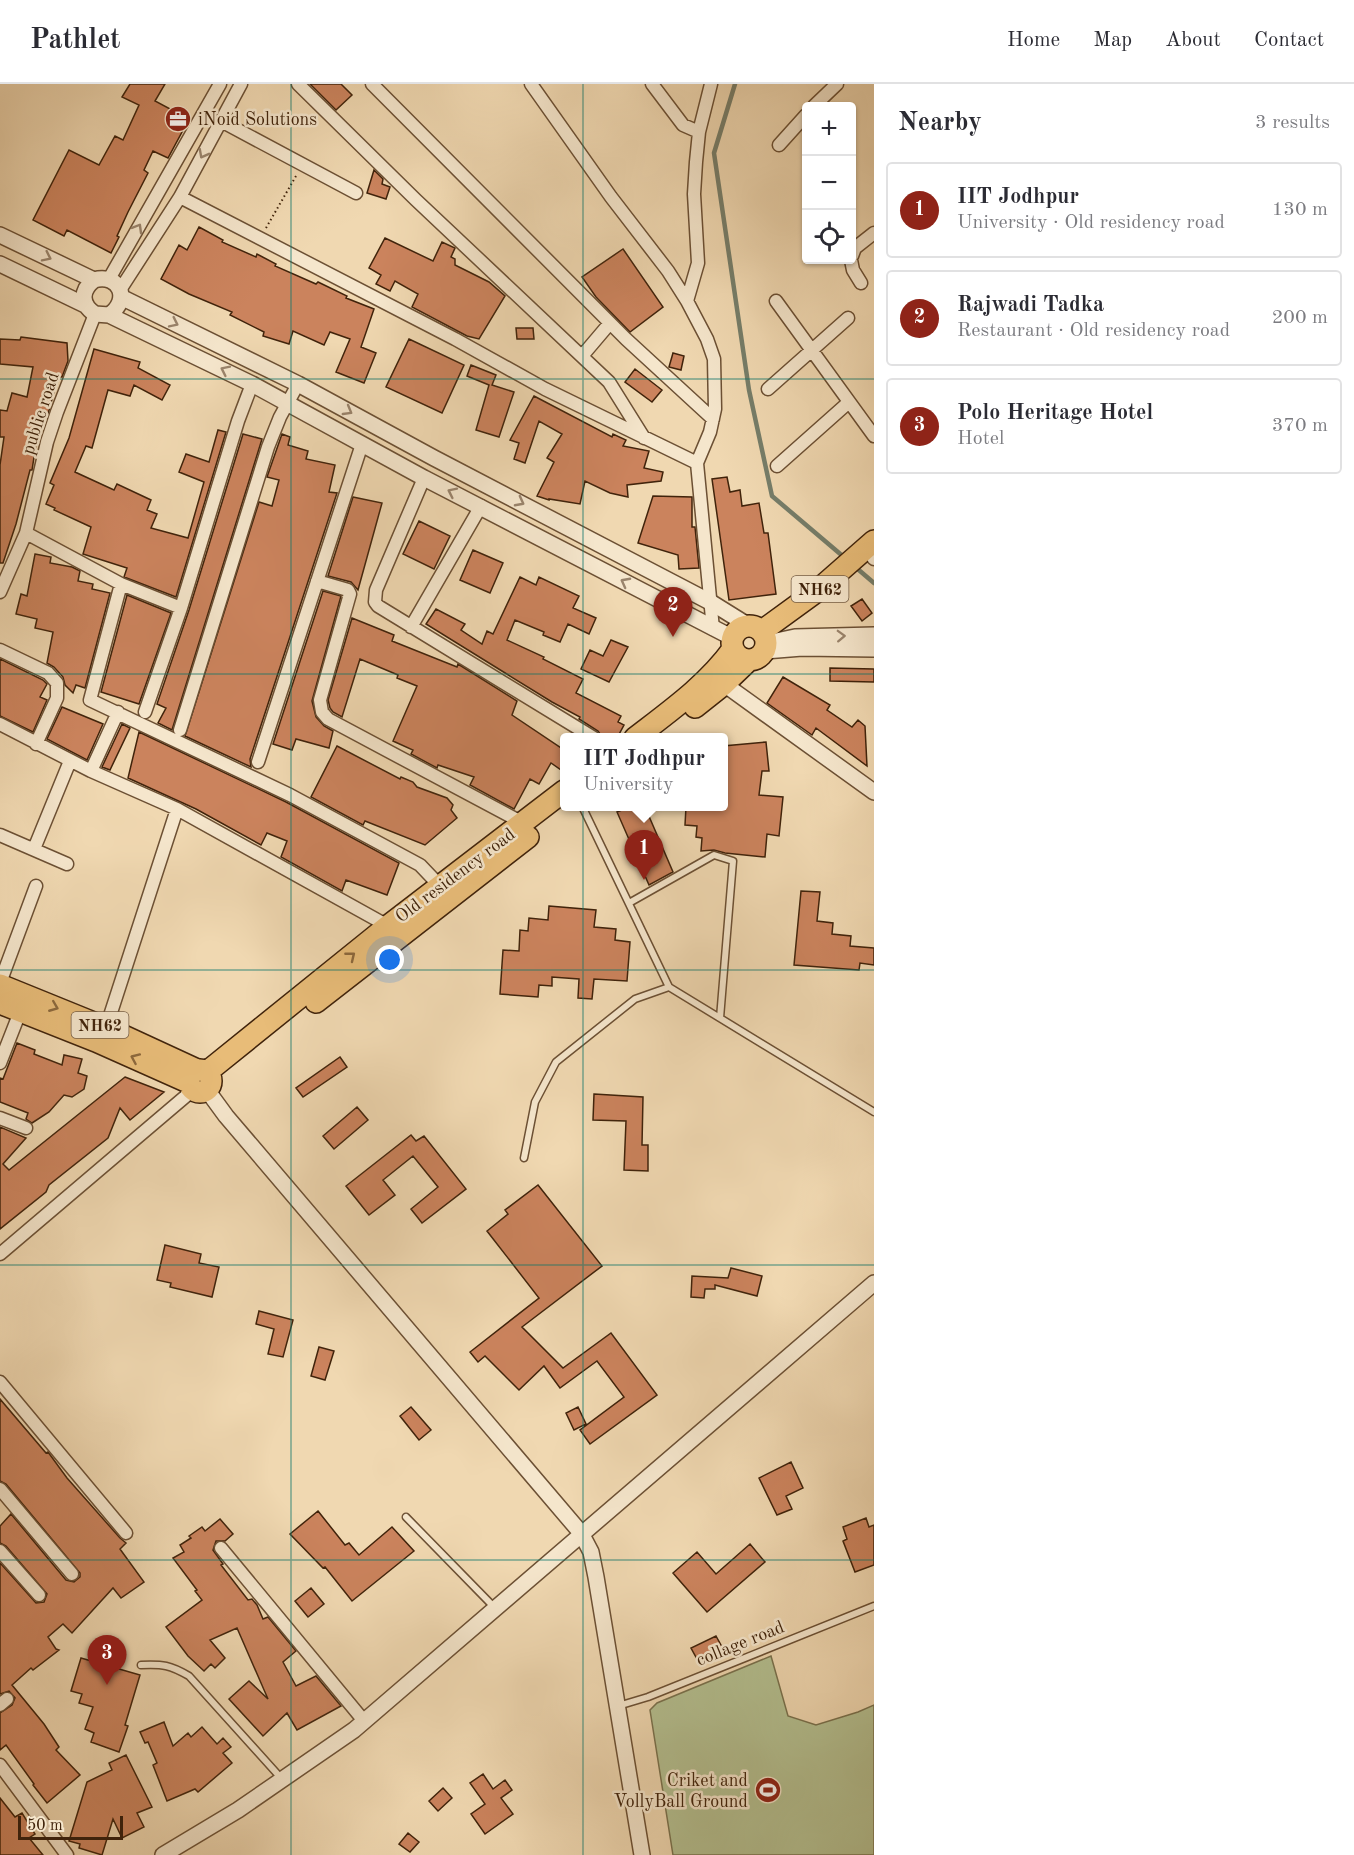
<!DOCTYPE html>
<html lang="en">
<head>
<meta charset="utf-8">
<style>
  body { margin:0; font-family:"Old Standard TT",serif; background:#f7f7f7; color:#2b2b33 }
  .controls { position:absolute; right:18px; top:18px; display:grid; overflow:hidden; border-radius:6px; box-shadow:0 2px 4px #0004 }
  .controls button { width:54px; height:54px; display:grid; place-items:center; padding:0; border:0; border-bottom:2px solid #e1e1e2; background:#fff; color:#2b2b33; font:30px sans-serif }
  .scale { position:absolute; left:18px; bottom:15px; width:105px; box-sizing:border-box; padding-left:6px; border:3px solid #40230b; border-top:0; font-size:16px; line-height:21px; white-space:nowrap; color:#40230b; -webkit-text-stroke:4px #f5e6cc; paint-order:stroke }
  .you { position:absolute; left:390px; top:876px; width:21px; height:21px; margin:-15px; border:4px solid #fff; border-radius:50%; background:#1a73e8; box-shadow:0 0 0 9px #1a73e833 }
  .badge { display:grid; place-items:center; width:39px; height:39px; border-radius:50%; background:#8f2418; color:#fff; font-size:20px; font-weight:700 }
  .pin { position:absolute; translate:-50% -50px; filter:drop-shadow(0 2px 3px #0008) }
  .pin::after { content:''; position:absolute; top:32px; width:21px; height:18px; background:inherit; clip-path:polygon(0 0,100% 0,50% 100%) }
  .popup { position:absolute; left:560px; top:649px; width:168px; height:78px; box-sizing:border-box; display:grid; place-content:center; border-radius:6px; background:#fff; filter:drop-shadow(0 2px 4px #0005); font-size:20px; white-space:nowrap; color:#7c7c81 }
  .popup b { font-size:22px; color:#2b2b33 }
  .popup::after { content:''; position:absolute; left:50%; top:100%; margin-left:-12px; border:12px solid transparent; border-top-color:#fff }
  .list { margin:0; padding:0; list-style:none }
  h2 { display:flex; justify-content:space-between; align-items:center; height:78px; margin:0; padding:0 24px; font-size:26px }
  h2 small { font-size:20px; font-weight:400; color:#7c7c81 }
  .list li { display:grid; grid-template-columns:39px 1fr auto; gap:18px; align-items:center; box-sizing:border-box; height:96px; margin:0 12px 12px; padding:0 12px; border:2px solid #e1e1e2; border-radius:6px }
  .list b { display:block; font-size:22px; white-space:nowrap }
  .list p { margin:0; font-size:20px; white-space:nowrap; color:#7c7c81 }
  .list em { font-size:20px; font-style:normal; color:#7c7c81 }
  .icon { flex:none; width:33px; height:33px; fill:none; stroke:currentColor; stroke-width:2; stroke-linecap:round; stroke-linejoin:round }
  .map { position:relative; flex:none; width:874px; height:1771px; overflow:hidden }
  header { display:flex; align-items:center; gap:36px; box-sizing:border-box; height:84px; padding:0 30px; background:#fff; border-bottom:2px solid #e1e1e2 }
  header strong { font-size:28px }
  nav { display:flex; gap:33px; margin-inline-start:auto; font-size:21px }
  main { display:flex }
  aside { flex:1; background:#fff }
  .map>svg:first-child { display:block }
  .green { fill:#b4c091; stroke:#7a724e; stroke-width:1.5 }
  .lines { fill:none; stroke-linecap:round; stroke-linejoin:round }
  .stream { stroke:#767e6a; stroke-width:4.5 }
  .building { fill:#cb835d; stroke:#40230b; stroke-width:1.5 }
  .service-casing { stroke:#6c5034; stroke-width:9 }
  .minor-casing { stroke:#6c5034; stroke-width:15 }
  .tertiary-casing { stroke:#6c5034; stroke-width:18 }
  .trunk-casing { stroke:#40230b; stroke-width:24 }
  .path { stroke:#40230b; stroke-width:2; stroke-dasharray:1.5 3; stroke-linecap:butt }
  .service { stroke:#f5e6cc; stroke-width:6 }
  .minor { stroke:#f5e6cc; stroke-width:12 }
  .tertiary { stroke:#f5e6cc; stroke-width:15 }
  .trunk { stroke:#e8bc78; stroke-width:21 }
  .oneway { stroke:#9a846c }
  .oneway2 { stroke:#8c683c }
  .grid { fill:none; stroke:#0f766e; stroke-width:1.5; stroke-opacity:0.55 }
  .labels { text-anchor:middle; stroke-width:5; stroke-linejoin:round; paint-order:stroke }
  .shield { fill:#f5e6cc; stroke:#765e45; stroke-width:1.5 }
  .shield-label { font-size:16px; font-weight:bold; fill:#40230b }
  .poi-label { font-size:18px; fill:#40230b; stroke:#f5e6cc; text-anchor:start }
  .street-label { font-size:18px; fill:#40230b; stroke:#f5e6cc }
</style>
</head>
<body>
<header>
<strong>Pathlet</strong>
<nav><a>Home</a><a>Map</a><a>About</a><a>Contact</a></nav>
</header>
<main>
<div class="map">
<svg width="874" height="1771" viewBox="0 0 874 1771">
  <rect width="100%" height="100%" fill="#f0d8b1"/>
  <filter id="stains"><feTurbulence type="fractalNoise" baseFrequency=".00333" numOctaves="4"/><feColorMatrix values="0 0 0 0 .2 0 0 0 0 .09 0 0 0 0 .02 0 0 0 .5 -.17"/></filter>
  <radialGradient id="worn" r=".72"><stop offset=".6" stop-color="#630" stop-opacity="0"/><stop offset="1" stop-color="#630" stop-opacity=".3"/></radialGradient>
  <!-- green -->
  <path class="green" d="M771 1572 788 1632 816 1641 858 1628 874 1621V1771H673L650 1626 657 1619Z"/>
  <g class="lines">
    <!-- stream -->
    <path class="stream" d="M735 0 714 69 749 306 772 412 845 474
      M853 481 874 499"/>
  </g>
  <!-- building -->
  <path class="building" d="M130 0H165L155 17 189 35 168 74 153 67 144 86 148 89 128 128 117 152 119 153 111 169 67 146 64 152 33 136 69 66 99 81 115 52 123 56 139 21 122 13Z
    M310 0H341L352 11 336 26Z
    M374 86 383 95 382 100 390 103 386 115 367 109Z
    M199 143 223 156 222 158 256 173 257 170 276 180 275 182 316 200 318 198 347 212 346 214 374 225 361 263 376 269 364 299 336 288 350 255 330 248 324 261 293 247 289 260 263 252 264 248 230 231 232 228 189 210 161 195 179 161 187 166Z
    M385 154 433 177 442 158 455 164 451 173 455 175V181L489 198 505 212 479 255 467 252 412 223 418 210 395 197 390 207 376 200 381 191 369 184Z
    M623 165 663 223 630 248 596 213 582 193Z
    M516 244H533L534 255H517Z
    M21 253 67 259 68 277 62 293H58L48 330 41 329 32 386H30L16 440 3 479H0V381L4 353H0V326L7 327 12 309 27 313 33 283 0 280V255L20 256Z
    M409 255 464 281 442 329 386 303Z
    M94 265 140 278 138 284 170 301 162 316 134 301 130 312 108 306 92 364 86 362 75 388 114 406 117 400 151 416 147 426 157 430 151 444 188 454 204 398 179 388 186 370 209 378 218 346 226 348 176 513 124 493 127 484 83 470 91 443 54 426 55 424 46 420 54 401 50 399 69 354Z
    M673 269 684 272 681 286 669 283Z
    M471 281 496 291 492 301 514 308 499 353 476 346 489 301 467 292Z
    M635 285 662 306 652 318 625 298Z
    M534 312 612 353 613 350 626 356 623 362 649 367 644 384 663 388 661 397 627 401 628 413 610 409 585 397 580 420 549 415V416L537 412 554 378 547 374 562 350 539 337 525 379 514 375 519 359 510 356Z
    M243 350 262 355 172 646 158 639 166 624 157 620 189 526Z
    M282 350 290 353 288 361 308 367 306 375 335 381 329 408 337 409 250 675 251 683 185 652 259 418 272 422 279 396 267 393Z
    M727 393 730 408 740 406 742 422 759 419 764 449H768L776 510 729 516 712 395Z
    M653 412 692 413V443H695L699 484 679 485 678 471 638 459Z
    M353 413 382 419 358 506 351 498 328 492Z
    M419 437 450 452 434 485 403 470Z
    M473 466 503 479 490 509 460 496Z
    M35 470 51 473 50 479 72 483 80 487 78 497 93 500 92 505 110 509 85 604 76 601 73 609 65 601 63 593 54 583 47 579 53 548 35 544 37 535 16 530 21 510 27 512Z
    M520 493 536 501 539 493 579 512 573 524 596 534 589 550 568 540 560 558 543 551 544 548 515 536 507 556 544 573 543 575 583 595 576 609 621 632 618 638 624 641 617 654 602 653 598 647 579 635 580 633 552 618 426 540 436 525 465 540 461 546 482 560 487 547 493 550Z
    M323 507 341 512 312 617 316 633 324 642 333 647 329 664 296 655 292 666 273 660Z
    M127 511 171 529 139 620 101 608Z
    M862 515 872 529 862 537 851 522Z
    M352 534 394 551 392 557 457 583 458 580 517 617 512 631 564 666V688L551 679 539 700 530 695 514 725 470 701 474 693 438 681 437 684 411 670 413 666 393 657 417 602 397 594 398 591 360 575 342 633 333 628 330 624 328 616Z
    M611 556 628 563 609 598 581 585 590 566 603 572Z
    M0 575 43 596 47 600 40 613 47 616 33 648 0 632Z
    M830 584 874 585V598L830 597Z
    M783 593 830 621 827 626 852 643 858 636 865 642 867 682 816 644 812 651 767 619Z
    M62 623 103 640 87 676 47 655Z
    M122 640 130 644 110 686 102 683Z
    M139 648 286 718 399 779 387 811 346 796 342 807 281 773 287 757 267 749 261 761 196 725 128 694Z
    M766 658 769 687H762L759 711 783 713 779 752 767 750 765 773 725 769 714 766 701 767 702 754 696 753 697 742 685 741 686 723H723V662Z
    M337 662 400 695 401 693 413 698 417 703 447 714 453 721 451 726 457 734 425 761 365 737 363 741 311 713Z
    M629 723H645L673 788 649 801 617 728Z
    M801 807 820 808 817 837 833 839 832 850 851 852 850 862 874 864V881L860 879 859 886 794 881Z
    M549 822 596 826 594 843 616 845 615 856 630 858 627 897 594 895 592 915 578 914 579 895 552 893V902L539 901 538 913 500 910 503 866 519 867 520 846 528 847 529 834 548 836Z
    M17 959 35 966 34 970 62 981 64 971 82 975 78 989 87 992 84 1005 72 1013 64 1011 49 1028 32 1039 26 1035 28 1029 0 1018V994L3 995Z
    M340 973 347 983 303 1013 296 1004Z
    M125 993 164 1008 130 1036 120 1024 108 1054 49 1101 46 1108 0 1145V1043L26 1054 3 1080 9 1086Z
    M594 1010 643 1013 642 1061H648V1087L624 1086 626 1037 593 1036Z
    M357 1023 368 1036 334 1065 323 1052Z
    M411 1051 416 1057 424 1052 466 1105 422 1139 411 1125 438 1103 413 1072 383 1096 395 1111 369 1131 346 1102Z
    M538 1101 602 1182 522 1243 563 1284 611 1249 657 1311 590 1360 580 1346 624 1313 597 1277 560 1304 544 1282 519 1306 485 1272 478 1278 470 1268 539 1214 487 1147 508 1130 505 1126Z
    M165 1161 201 1170 199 1179 219 1183 212 1213 170 1203 171 1199 157 1196Z
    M731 1184 762 1192 757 1212 715 1201V1205H705L704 1214 691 1213 692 1192 728 1194Z
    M259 1227 293 1236 283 1273 268 1270 274 1245 256 1240Z
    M319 1263 334 1267 325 1296 311 1292Z
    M0 1315 46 1369 48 1368 67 1394 120 1454 126 1459 120 1465 144 1498 121 1514 113 1504 72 1549 63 1540 48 1553 56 1565 59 1566 33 1586 31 1584 12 1601 44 1640 59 1663 56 1666 80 1691 47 1719 33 1701 34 1700 6 1661 0 1666V1629L12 1621 15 1614 9 1607 0 1610V1479L36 1519 44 1518 47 1510 6 1462 0 1459V1442L11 1430 66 1496 74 1498 80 1493V1489L6 1400 0 1397Z
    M411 1323 431 1346 419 1356 400 1332Z
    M578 1323 586 1340 574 1346 566 1329Z
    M791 1378 803 1404 786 1412 792 1425 777 1431 759 1394Z
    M318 1427 345 1461 349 1459 359 1471 392 1443 414 1467 352 1517 325 1483 323 1484 290 1450Z
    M866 1434 869 1443 874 1441V1481L855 1488 843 1457 847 1455 843 1443Z
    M220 1435 233 1450 225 1457H216L213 1466 223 1480 221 1481 248 1516 252 1515 257 1521 263 1535 268 1533 296 1567 283 1578 296 1602 316 1592 341 1622 297 1646 287 1629 263 1652 229 1615 249 1597 268 1615 237 1544 210 1556 225 1574 215 1584 211 1580 204 1587 188 1572 166 1543 202 1516 195 1507 197 1506 173 1474 184 1468 180 1461 191 1454 189 1452 202 1443 205 1447Z
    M750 1460 765 1478 707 1528 673 1489 697 1468 716 1490Z
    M311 1504 324 1520 308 1533 295 1517Z
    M716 1552 722 1563 697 1575 691 1564Z
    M81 1574 140 1591 125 1641 128 1642 119 1668 91 1658 94 1649 85 1645 93 1623 79 1619 82 1610 71 1607Z
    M164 1638 173 1662 188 1649 191 1653 202 1643 217 1660 223 1654 231 1663 223 1669 232 1679 198 1708 195 1705 167 1717 153 1681 157 1679 148 1658 145 1659 140 1648Z
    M126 1671 152 1723 137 1729 144 1743 122 1754 113 1735 102 1771 79 1764 80 1760 69 1757 87 1698 112 1686 109 1679Z
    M483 1690 493 1705 505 1696 512 1706 501 1714 513 1730 485 1750 471 1730 485 1720 470 1699Z
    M443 1704 452 1714 438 1727 429 1717Z
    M0 1714 15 1733 22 1729 35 1750 29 1754 43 1771H0Z
    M408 1749 419 1758 410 1768 399 1760Z"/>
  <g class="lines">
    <!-- service casing -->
    <g class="service-casing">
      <path id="service" d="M582 722 669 903 874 1028
        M629 819 714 771 733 777 720 934
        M524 1074 535 1018 556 978 635 915 669 903
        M406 1433 495 1524
        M141 1581C163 1580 170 1581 189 1592L281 1694
        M618 1622 648 1613 874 1522"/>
    </g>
    <!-- minor casing -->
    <g class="minor-casing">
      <path id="minor" d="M298 0 416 116 609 298 644 354
        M372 0 626 255 713 335
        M531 0 611 113 668 187 687 217 698 179 694 110 696 78 699 48 711 0
        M652 0 683 41 699 48
        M814 22 837 0
        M221 37 356 109
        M779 61 806 31
        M180 113 455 255 545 305 697 379
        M852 172 855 164 874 149
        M851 176 853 186 861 199
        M109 195 220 0
        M120 206 180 113 241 0
        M687 217 707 255 714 275 715 325 710 348 697 379 713 545
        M776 217 874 352
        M582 272 610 239
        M768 305 848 234
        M777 382 849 318
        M424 394 376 506 375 518 378 522 594 654
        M26 449 121 500 181 524
        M873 474 874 475
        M317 497 348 506 350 510 320 616 322 628 328 635 523 739
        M121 500 90 616 290 711 420 781 440 802
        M0 508 26 449 47 358 57 328 95 230
        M411 543 481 422
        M0 566 48 589 57 599V614L36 660
        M145 628 181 524 238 337 252 300
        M0 640 91 687 177 725 388 842
        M180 646 268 363 280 333 298 300
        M258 678 362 360
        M91 687 118 628
        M0 751 67 780
        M34 765 70 677
        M0 899 36 802
        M106 944 177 725
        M0 979 20 928
        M0 1034 26 1044
        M0 1170 193 1006
        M0 1298 126 1449
        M0 1405 72 1490
        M221 1464 364 1637
        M0 1467 39 1511
        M0 1621 7 1615
        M0 1681 67 1771"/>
    </g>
    <!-- tertiary casing -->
    <g class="tertiary-casing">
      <path id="tertiary" d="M0 151 94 196C120 189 131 216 109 231L95 230C80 220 81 206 94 196
        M0 180 85 221
        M121 213 298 300 434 374 712 519 749 542
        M109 231 252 300 424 394 733 554
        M767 559 795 553 874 551
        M765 567 802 564 874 565
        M724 600 874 708
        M207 1006 226 1032 581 1449 591 1468 596 1493 642 1771
        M163 1771 238 1726 354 1646 874 1199"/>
    </g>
    <!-- trunk casing -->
    <g class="trunk-casing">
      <path id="trunk" d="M732 559a17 17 0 1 1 34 0a17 17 0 1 1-34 0Z
        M762 547 817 507 874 457
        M695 623 724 600 749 576
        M635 654C670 627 707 601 733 565
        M0 901 106 944 197 986
        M316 918 528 753
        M0 919 96 957 188 998
        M189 997a11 11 0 1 1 22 0a11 11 0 1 1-22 0Z
        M207 988 388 842 564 707"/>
    </g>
    <!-- path -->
    <path class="path" d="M266 144 296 92"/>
    <!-- service -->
    <use href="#service" class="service"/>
    <!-- minor -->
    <use href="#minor" class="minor"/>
    <!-- tertiary -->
    <use href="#tertiary" class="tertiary"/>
    <!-- trunk -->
    <use href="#trunk" class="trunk"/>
  </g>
  <!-- one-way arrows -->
  <defs><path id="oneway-chevron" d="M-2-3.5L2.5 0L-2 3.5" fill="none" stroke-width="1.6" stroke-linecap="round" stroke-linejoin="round" transform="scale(1.5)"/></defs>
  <g class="oneway">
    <use href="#oneway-chevron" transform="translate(203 70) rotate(118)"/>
    <use href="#oneway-chevron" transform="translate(138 144) rotate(-60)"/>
    <use href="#oneway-chevron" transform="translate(47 173) rotate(26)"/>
    <use href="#oneway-chevron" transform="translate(174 239) rotate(26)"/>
    <use href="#oneway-chevron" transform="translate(225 286) rotate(-154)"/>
    <use href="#oneway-chevron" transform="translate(348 327) rotate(30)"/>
    <use href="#oneway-chevron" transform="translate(452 408) rotate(-154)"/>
    <use href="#oneway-chevron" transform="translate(520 418) rotate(28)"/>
    <use href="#oneway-chevron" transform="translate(625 498) rotate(-152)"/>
    <use href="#oneway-chevron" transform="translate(841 552) rotate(-2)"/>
  </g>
  <g class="oneway2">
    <use href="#oneway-chevron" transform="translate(351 872) rotate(-39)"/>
    <use href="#oneway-chevron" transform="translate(54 923) rotate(22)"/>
    <use href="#oneway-chevron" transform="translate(135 974) rotate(-156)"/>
  </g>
  <!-- grid -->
  <path class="grid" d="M291 0V1771M583 0V1771M0 295H874M0 590H874M0 886H874M0 1181H874M0 1476H874"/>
  <!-- icons -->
  <defs>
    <g id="office-disc" transform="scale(1.35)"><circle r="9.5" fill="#8f2418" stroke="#f5e6cc"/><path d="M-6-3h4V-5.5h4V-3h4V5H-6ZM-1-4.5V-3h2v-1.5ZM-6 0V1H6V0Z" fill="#fff"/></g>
    <g id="stadium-disc" transform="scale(1.35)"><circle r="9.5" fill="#8f2418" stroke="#f5e6cc"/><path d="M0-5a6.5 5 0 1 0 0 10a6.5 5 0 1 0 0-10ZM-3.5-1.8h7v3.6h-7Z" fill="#fff"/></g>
  </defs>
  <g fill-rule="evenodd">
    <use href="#office-disc" x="178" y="35"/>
    <use href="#stadium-disc" x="768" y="1706"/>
  </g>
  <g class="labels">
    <!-- shield labels -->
    <g class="shield">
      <rect x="791.5" y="492" width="57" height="26" rx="4.5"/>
      <rect x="71.5" y="928" width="57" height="26" rx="4.5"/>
    </g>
    <g class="shield-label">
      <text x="820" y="511">NH62</text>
      <text x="100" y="947">NH62</text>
    </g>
    <!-- poi labels -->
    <g class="poi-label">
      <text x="198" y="41">iNoid Solutions</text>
      <text x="748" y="1702" text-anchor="end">Criket and<tspan x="748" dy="21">VollyBall Ground</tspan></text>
    </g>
    <!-- street labels -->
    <g class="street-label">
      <text transform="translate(40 329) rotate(-72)" y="6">public road</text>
      <text transform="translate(455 791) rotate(-37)" y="6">Old residency road</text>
      <text transform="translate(740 1559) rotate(-22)" y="6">collage road</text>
    </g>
  </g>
  <rect width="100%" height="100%" filter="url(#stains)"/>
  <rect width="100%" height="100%" fill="url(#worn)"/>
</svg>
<div class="controls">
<button>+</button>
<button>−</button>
<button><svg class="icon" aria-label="locate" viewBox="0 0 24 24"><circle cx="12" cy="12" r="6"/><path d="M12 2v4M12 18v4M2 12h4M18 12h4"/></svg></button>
</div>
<div class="scale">50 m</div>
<div class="you"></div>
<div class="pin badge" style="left:644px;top:796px">1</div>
<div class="popup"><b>IIT Jodhpur</b>University</div>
<div class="pin badge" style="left:673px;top:553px">2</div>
<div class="pin badge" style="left:107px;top:1601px">3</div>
</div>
<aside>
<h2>Nearby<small>3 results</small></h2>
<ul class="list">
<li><span class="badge">1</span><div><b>IIT Jodhpur</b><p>University · Old residency road</p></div><em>130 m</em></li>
<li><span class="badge">2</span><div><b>Rajwadi Tadka</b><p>Restaurant · Old residency road</p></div><em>200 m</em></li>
<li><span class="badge">3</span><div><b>Polo Heritage Hotel</b><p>Hotel</p></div><em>370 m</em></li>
</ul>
</aside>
</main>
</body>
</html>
